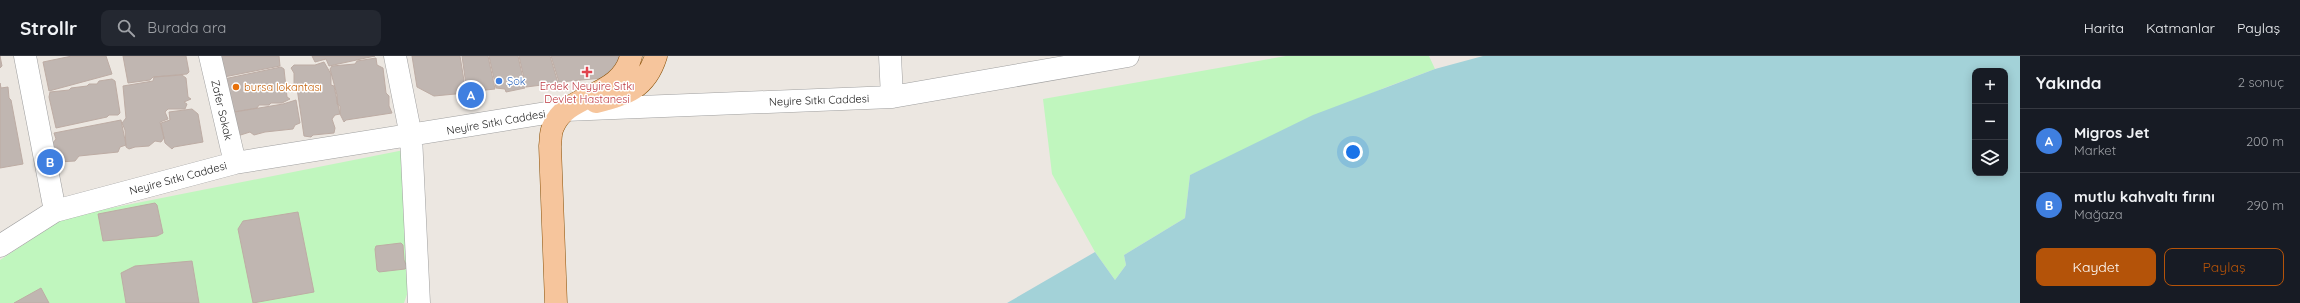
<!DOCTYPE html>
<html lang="tr">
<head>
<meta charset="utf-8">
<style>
  body { margin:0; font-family:Quicksand,sans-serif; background:#242831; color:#f1f3f6 }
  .controls { position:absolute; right:12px; top:12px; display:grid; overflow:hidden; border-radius:8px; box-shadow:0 2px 10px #0003 }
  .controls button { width:36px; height:36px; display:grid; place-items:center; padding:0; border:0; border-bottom:1px solid #363941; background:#171b24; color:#f1f3f6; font:20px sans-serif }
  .you { position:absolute; left:1353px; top:96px; width:14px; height:14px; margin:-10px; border:3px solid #fff; border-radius:50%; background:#1a73e8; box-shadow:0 0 0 6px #1a73e833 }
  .badge { display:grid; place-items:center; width:26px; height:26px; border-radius:50%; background:#b45309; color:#fff; font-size:13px; font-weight:700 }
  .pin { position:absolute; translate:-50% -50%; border:2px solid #fff; box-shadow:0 1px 4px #0006 }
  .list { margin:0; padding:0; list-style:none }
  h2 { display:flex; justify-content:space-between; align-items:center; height:52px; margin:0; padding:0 16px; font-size:17px }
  h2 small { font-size:13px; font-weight:400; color:#9ea1a6 }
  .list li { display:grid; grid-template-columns:26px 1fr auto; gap:12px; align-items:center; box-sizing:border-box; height:64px; padding:0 16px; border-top:1px solid #363941 }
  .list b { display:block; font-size:15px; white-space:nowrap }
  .list p { margin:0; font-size:13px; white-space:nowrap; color:#9ea1a6 }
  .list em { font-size:13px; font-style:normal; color:#9ea1a6 }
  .actions { display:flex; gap:8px; padding:12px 16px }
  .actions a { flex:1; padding:9px 0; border:1px solid #b45309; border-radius:8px; text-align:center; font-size:14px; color:#b45309 }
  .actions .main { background:#b45309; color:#fff }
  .icon { flex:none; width:22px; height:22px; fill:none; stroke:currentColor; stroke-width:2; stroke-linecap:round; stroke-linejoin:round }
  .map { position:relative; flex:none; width:2020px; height:247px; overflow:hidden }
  header { display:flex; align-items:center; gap:24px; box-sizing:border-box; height:56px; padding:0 20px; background:#171b24; border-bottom:1px solid #363941 }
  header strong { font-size:19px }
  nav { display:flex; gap:22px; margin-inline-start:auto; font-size:14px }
  .search { width:280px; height:36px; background:#242831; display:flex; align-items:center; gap:10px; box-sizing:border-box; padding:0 14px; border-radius:8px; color:#9ea1a6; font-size:15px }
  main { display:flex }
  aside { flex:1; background:#171b24 }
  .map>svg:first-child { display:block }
  .park { fill:#c0f6be }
  .water { fill:#a3d2d8; fill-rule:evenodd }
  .building { fill:#c0b6b1; stroke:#bdaca4 }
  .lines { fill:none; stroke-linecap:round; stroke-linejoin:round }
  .minor-casing { stroke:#9f9f9f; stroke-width:23 }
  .major-casing { stroke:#8a5108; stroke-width:23 }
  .minor { stroke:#fff; stroke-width:22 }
  .major { stroke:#f6c59c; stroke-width:22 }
  .health-dot { fill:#e0444e; stroke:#fff; stroke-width:1.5 }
  .shop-dot { fill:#3f7fe0; stroke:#fff; stroke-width:1.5 }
  .food-dot { fill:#e8710a; stroke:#fff; stroke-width:1.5 }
  .labels { text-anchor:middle; stroke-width:3; stroke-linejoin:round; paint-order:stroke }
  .shop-label { font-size:11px; fill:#366cbe; stroke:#fff; text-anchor:start }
  .health-label { font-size:11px; fill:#be3a42; stroke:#fff }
  .food-label { font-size:11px; fill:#c56008; stroke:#fff; text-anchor:start }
  .street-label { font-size:11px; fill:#1b1b1b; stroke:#fff }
</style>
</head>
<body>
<header>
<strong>Strollr</strong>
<div class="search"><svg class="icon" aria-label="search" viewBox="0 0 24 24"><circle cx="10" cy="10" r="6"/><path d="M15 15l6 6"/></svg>Burada ara</div>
<nav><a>Harita</a><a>Katmanlar</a><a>Paylaş</a></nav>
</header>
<main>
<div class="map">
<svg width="2020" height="247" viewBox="0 0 2020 247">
  <rect width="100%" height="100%" fill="#ece7e1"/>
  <!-- park -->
  <path class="park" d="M1286 0H1429L1435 13 1384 32 1190 119 1185 162 1124 199 1126 209 1115 224 1095 196 1052 118 1043 43Z
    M404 94 412 224 404 247H0V204L66 161Z"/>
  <!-- water -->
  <path class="water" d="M1483 0H2020V247H1007L1095 196 1115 224 1126 209 1124 199 1185 162 1190 119 1313 59 1435 13ZM1975 15H2005V117H1975Z"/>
  <!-- building -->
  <path class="building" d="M0 0 2 10 0 12Z
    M72 0H106L112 18 49 35 43 6Z
    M123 0H186L189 16 187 18 153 21 150 24 128 27Z
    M214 0H279L280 10 224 21Z
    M312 0H375L329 10 326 3 315 6Z
    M412 0H460L466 37 434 40 417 31Z
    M462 0H488L495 33 467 36Z
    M489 0H518L525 32 506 36 505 33 496 32Z
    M519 0H550L558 27 526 31Z
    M551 0H623L615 21 559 26Z
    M376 2 377 9 383 12 386 37 389 40V50L392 57 346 64 344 66 340 58V50L337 48V39L330 13 332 10 355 8 357 5Z
    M324 6 331 18V29L334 30 340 58 335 59 332 63 335 72 334 77 313 79 311 81 304 80 297 32 294 30V17L291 12 294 9H315Z
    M281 11 284 13 287 41 290 43 282 47H271L269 49H259L257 52 227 57 224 23Z
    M182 19 186 22 188 41 191 43 184 46 187 48 185 53H168L165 56 168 63 160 66 164 82 161 86 155 85 149 90 135 91 129 93 126 91 125 74 122 67 126 62 123 30 153 25 154 21Z
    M112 23 115 25 120 57 118 59H109L107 61 56 72 49 41 50 36 69 34 71 32 87 30 89 28H97L99 25Z
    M0 27 1 32 8 31 9 42 11 44 23 108 0 112Z
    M296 44 300 67 295 69 293 73 265 76 254 79 250 76 231 82 227 60 235 56 283 48Z
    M192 53 198 58 203 86 174 91 172 93 165 87 161 67 170 64 169 56Z
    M121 64 126 89 120 91 118 96 79 100 75 105 59 106 57 109 52 88 56 83 54 77Z
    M155 147 157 149 163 177 157 180 103 185 98 158Z
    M298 156 314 236 253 247 238 173 243 165Z
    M401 187 403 189 404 204 407 211 405 213 379 216 377 214 375 193 376 190Z
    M192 205 199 247H126L121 217 135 210Z
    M41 232 49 247H14Z"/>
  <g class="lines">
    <!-- minor casing -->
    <g class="minor-casing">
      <path id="minor" d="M25 0 55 155
        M210 0 235 107
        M395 0 411 80 419 247
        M890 0 892 41
        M0 190 55 155 235 107 565 54 892 41 1128 0"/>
    </g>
    <!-- major casing -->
    <g class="major-casing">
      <path id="major" d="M596 46C626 39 646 32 656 0
        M556 247 550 90C551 84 550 77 553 71 567 36 621 43 631 0"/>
    </g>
    <!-- minor -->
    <use href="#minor" class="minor"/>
    <!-- major -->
    <use href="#major" class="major"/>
  </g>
  <!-- markers -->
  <path class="health-dot" d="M585 10h4v4h4v4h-4v4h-4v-4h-4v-4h4z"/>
  <circle class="shop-dot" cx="499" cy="25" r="4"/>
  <circle class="food-dot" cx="236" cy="31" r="4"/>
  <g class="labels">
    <!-- shop labels -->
    <g class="shop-label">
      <text x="507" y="29">Şok</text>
    </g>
    <!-- health labels -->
    <g class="health-label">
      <text x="587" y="34">Erdek Neyyire Sıtkı<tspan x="587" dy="13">Devlet Hastanesi</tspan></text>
    </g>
    <!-- food labels -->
    <g class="food-label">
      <text x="244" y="35">bursa lokantası</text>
    </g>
    <!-- street labels -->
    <g class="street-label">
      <text transform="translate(819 44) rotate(-2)" y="4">Neyire Sıtkı Caddesi</text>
      <text transform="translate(222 54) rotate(77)" y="4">Zafer Sokak</text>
      <text transform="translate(496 66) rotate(-10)" y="4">Neyire Sıtkı Caddesi</text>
      <text transform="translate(178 122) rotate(-15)" y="4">Neyire Sıtkı Caddesi</text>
    </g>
  </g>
</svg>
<div class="controls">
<button>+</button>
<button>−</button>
<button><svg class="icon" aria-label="layers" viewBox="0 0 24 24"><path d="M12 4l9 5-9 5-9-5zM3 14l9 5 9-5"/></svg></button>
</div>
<div class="you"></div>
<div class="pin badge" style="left:471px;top:39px;background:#3f7fe0">A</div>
<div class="pin badge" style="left:50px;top:106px;background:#3f7fe0">B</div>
</div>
<aside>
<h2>Yakında<small>2 sonuç</small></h2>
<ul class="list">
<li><span class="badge" style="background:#3f7fe0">A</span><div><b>Migros Jet</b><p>Market</p></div><em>200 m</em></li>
<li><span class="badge" style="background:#3f7fe0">B</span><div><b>mutlu kahvaltı fırını</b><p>Mağaza</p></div><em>290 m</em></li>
</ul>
<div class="actions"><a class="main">Kaydet</a><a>Paylaş</a></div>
</aside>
</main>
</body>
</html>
